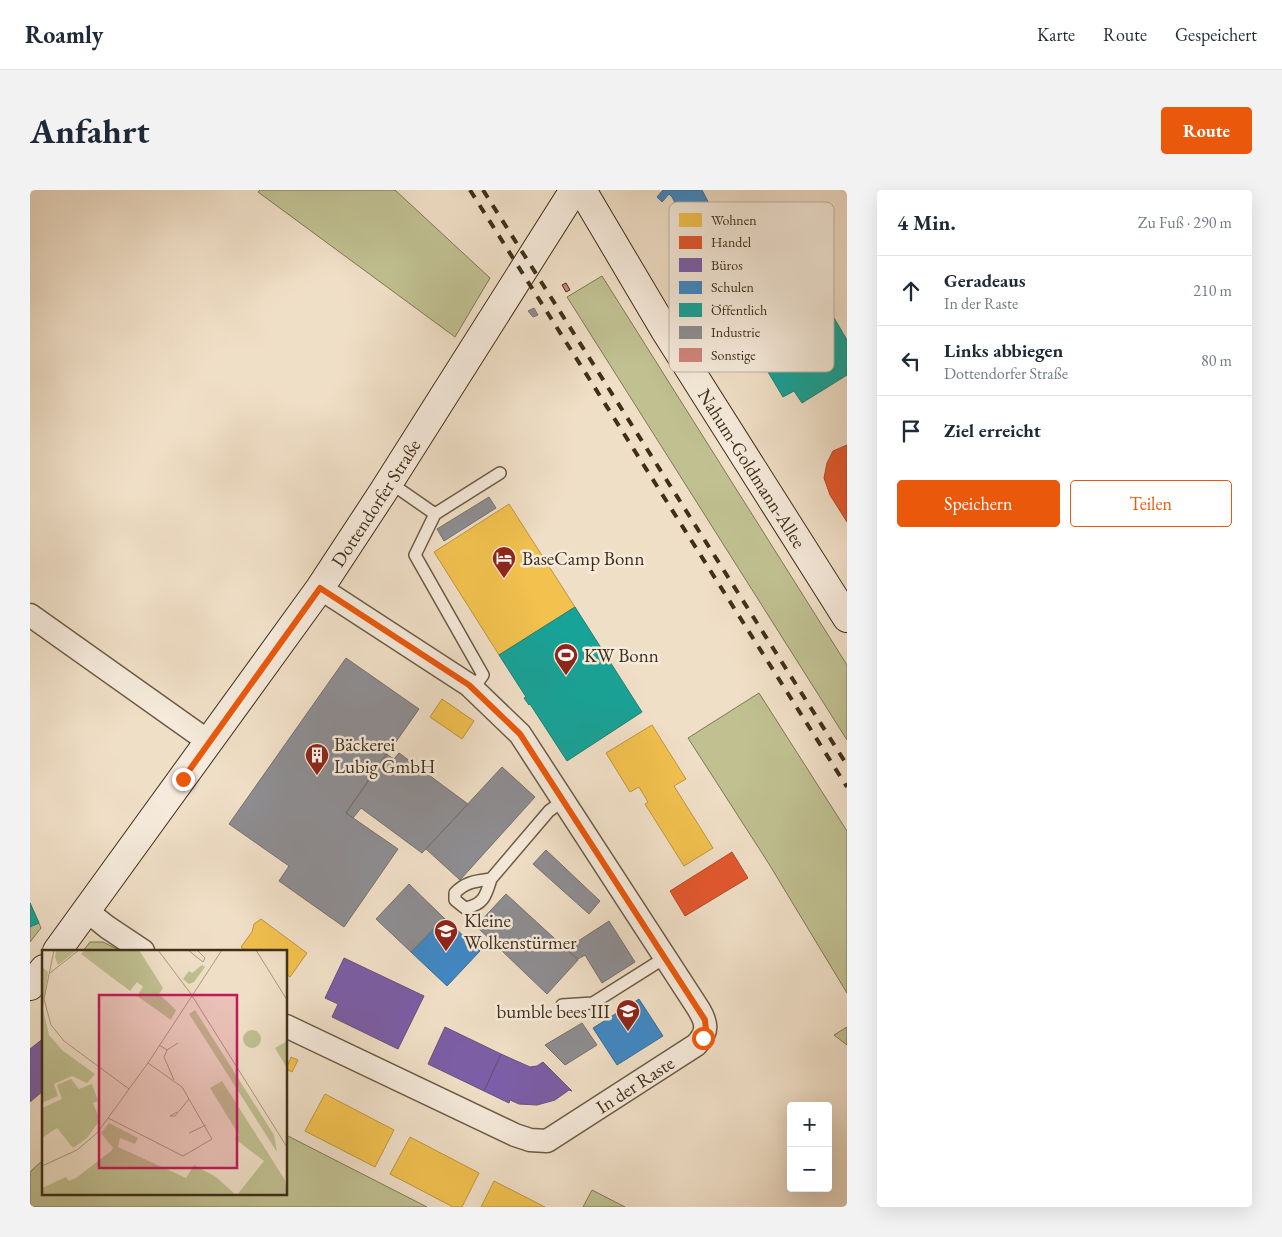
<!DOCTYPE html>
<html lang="de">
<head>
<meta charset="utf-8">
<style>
  body { margin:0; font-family:"EB Garamond",serif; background:#f2f2f3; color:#1f2937 }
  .controls { position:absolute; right:15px; bottom:15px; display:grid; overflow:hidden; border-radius:5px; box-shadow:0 5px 20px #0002 }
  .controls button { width:45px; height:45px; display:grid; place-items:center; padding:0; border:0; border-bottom:1px solid #e0e1e3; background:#fff; color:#1f2937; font:25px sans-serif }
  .stop { position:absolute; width:15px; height:15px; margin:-11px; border:4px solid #ea580c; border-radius:50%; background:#fff }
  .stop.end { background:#ea580c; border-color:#fff; box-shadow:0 1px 5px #0008 }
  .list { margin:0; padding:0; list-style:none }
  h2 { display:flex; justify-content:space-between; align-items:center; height:65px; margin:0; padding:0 20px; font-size:21px }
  h2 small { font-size:16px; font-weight:400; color:#747a83 }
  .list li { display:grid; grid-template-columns:32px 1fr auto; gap:15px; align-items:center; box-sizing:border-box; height:70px; padding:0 20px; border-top:1px solid #e0e1e3 }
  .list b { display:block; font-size:19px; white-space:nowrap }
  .list p { margin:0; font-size:16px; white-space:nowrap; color:#747a83 }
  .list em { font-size:16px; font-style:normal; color:#747a83 }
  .actions { display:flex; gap:10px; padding:15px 20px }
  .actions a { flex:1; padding:11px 0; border:1px solid #ea580c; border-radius:5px; text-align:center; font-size:18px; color:#ea580c }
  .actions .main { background:#ea580c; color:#fff }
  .icon { flex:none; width:28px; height:28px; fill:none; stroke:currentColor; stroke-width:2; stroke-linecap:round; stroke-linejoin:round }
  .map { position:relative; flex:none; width:817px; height:1017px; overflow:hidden; border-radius:5px }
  header { display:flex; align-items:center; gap:30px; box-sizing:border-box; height:70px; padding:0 25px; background:#fff; border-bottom:1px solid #e0e1e3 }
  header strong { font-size:24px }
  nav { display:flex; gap:28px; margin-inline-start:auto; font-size:18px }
  .intro { display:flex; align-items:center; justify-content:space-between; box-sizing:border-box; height:120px; padding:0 30px }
  h1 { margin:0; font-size:35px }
  .button { padding:12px 22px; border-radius:5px; background:#ea580c; color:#fff; font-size:18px; font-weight:700 }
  main { display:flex; gap:30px; padding:0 30px }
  aside { flex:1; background:#fff; border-radius:5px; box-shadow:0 5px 20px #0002 }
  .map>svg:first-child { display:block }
  .green { fill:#c0c091; stroke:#807854 }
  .homes { fill:#f2c14e; stroke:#bd953e }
  .shops { fill:#e4572e; stroke:#b34b27 }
  .offices { fill:#7b5ea7; stroke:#69507c }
  .schools { fill:#3f88c5; stroke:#3f6d91 }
  .public { fill:#17a398; stroke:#238072 }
  .industry { fill:#8d8d92; stroke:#76716d }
  .building { fill:#cf847b; stroke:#402f18 }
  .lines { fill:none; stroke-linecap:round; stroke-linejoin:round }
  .service-casing { stroke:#6c5b44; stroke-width:14 }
  .minor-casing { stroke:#6c5b44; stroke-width:25 }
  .secondary-casing { stroke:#402f18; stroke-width:30 }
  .service { stroke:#f5eadb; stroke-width:11 }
  .minor { stroke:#f5eadb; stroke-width:22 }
  .secondary { stroke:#f5eadb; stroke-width:28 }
  .rail { stroke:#402f18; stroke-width:4; stroke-dasharray:9 9; stroke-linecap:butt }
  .route { stroke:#ea580c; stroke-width:6 }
  .labels { text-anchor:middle; stroke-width:5; stroke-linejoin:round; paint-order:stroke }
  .street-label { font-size:19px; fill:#402f18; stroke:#f5eadb }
  .poi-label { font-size:19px; fill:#402f18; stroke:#f5eadb; text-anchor:start }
  .inset-road { fill:none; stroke:#aa9981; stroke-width:1 }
  .view { fill:#c2185b; fill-opacity:0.15; stroke:#c2185b; stroke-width:2.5 }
  .inset-edge { fill:none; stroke:#402f18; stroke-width:2.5 }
  .key { fill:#f5eadb; stroke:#bfb2a0; stroke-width:1 }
  .key-label { font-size:14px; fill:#402f18 }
</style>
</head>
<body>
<header>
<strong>Roamly</strong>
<nav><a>Karte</a><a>Route</a><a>Gespeichert</a></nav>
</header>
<div class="intro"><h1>Anfahrt</h1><a class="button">Route</a></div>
<main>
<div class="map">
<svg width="817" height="1017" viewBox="0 0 817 1017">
  <rect width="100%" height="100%" fill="#f0dfc7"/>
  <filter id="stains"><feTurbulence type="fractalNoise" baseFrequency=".004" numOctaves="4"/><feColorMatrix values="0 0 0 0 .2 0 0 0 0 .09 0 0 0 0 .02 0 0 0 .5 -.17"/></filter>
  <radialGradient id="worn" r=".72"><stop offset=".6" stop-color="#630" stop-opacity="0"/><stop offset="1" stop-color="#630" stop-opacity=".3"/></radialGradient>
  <!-- green -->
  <path class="green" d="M230 0H365L460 88 425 147 228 2Z
    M572 86 817 475V550L537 107Z
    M729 503 817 641V803L739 674 658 548Z
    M0 713 11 738 0 752Z
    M60 752H73L91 761H53Z
    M817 837V855L804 845Z
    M256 945 397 1017H0V982L14 969V1003H256Z
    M562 1000 595 1017H553Z"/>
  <!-- homes -->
  <path class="homes" d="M479 314 545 417 469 465 404 362Z
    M412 509 444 531 432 549 400 527Z
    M622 535 656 589 644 596 683 658 654 676 615 614 618 612 609 597 600 602 576 563Z
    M231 729 277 763 260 787 256 784V761H216L211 757 222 742 224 734Z
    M261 867 268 870 262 882 256 879Z
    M295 904 364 940 345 977 275 941Z
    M380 947 449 983 432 1017H423L360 984Z
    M464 991 515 1017H451Z"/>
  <!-- shops -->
  <path class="shops" d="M817 255V332L800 305 794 288 797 273 803 261Z
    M702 662 718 688 655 726 640 701Z"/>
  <!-- offices -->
  <path class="offices" d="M314 768 394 806 368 859 302 827 308 814 295 808Z
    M415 837 471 864 454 901 398 874Z
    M14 848V900L0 912V859Z
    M471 864 500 877 507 876 513 872 542 901 539 900 525 910 507 915 489 914 480 910 479 913 454 901Z"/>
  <!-- schools -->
  <path class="schools" d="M633 0H672L723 98 717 102 721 108 715 115 709 108 699 117 679 104 687 92 642 7 639 4 632 12 627 7Z
    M414 728 450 761 417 796 381 762Z
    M609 809 633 846 587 875 563 838Z"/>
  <!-- public -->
  <path class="public" d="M745 122 763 151 803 126 817 150V185L772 213 764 201 753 207 714 142Z
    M545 417 612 522 537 571 500 514 499 515 494 508 496 507 469 465Z
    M0 713 9 733 0 737Z"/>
  <!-- industry -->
  <path class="industry" d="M504 118 508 125 503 127 498 121Z
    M459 307 466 318 414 351 407 339Z
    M316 468 389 519 316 623 368 659 314 737 249 691 259 676 199 634Z
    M369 563 438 614 392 663 331 618 323 628 316 623 356 564 364 569Z
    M472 577 505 607 430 690 396 659Z
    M516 660 570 711 559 724 503 674Z
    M379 694 414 728 381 762 346 729Z
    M476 704 548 770 517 804 446 736Z
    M579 731 605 772 572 793 555 765 548 769 536 759Z
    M552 833 567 855 535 875 515 855Z"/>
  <!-- building -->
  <path class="building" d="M536 93 540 100 536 102 532 95Z"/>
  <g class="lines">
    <!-- service casing -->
    <g class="service-casing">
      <path id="service" d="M359 292 405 324 470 283
        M405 324 385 365 453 485 443 499
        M461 689C446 691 435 692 425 703V710L435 718C454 715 456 705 461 689L519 621 534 610
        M532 815 563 813 636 767"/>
    </g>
    <!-- minor casing -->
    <g class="minor-casing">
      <g id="minor">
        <path d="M0 425 179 552"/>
        <path d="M57 721 77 737 113 761"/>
        <path id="s1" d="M256 836 485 945 500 950 517 951 666 855C679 841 677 833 668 818L490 544 439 495 290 398"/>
      </g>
    </g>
    <!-- secondary casing -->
    <g class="secondary-casing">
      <g id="secondary">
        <path id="s2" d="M552 0 636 142 817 428"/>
        <path id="s3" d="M27 761 290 398 353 302 544 0"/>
        <path d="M0 796 14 779"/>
      </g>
    </g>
    <!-- service -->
    <use href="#service" class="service"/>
    <!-- minor -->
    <use href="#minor" class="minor"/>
    <!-- secondary -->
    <use href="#secondary" class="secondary"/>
    <!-- rail -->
    <path class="rail" d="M440 0 817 597
      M453 0 817 575"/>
  </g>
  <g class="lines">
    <!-- route -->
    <path class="route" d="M153 589 290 398 439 495 490 544 675 830 676 840 673 848"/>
  </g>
  <!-- icons -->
  <defs>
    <g id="hotel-pin" transform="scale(1.25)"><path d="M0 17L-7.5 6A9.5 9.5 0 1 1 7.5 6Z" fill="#8f2418" stroke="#f5eadb"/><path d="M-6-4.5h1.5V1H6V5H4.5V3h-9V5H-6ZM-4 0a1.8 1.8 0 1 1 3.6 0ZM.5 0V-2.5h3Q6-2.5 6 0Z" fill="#fff"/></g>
    <g id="stadium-pin" transform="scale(1.25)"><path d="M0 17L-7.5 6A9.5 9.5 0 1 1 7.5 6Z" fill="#8f2418" stroke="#f5eadb"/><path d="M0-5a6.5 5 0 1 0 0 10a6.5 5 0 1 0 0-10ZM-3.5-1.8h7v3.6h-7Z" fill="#fff"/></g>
    <g id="building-pin" transform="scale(1.25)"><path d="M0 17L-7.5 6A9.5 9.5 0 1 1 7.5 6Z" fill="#8f2418" stroke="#f5eadb"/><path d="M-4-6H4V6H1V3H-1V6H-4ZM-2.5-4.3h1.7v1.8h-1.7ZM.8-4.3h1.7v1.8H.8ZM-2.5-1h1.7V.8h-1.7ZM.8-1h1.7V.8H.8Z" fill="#fff"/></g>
    <g id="school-pin" transform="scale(1.25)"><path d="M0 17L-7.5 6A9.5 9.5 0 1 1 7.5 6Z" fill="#8f2418" stroke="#f5eadb"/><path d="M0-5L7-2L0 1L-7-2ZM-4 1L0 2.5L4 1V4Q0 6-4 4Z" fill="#fff"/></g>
  </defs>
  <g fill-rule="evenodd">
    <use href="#hotel-pin" x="474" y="368"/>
    <use href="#stadium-pin" x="536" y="465"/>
    <use href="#building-pin" x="287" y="565"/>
    <use href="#school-pin" x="416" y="741"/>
    <use href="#school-pin" x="598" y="821"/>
  </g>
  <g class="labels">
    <!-- street labels -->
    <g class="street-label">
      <text dy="7" stroke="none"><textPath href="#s2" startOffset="326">Nahum-Goldmann-Allee</textPath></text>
      <text dy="7" stroke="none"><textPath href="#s3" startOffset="550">Dottendorfer Straße</textPath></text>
      <text dy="7" stroke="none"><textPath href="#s1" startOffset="391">In der Raste</textPath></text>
    </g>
    <!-- poi labels -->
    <g class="poi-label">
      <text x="492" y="375">BaseCamp Bonn</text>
      <text x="554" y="472">KW Bonn</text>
      <text x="304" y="561">Bäckerei<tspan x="304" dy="22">Lubig GmbH</tspan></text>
      <text x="434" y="737">Kleine<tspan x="434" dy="22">Wolkenstürmer</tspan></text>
      <text x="580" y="828" text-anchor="end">bumble bees III</text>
    </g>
  </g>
  <!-- overview -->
  <g transform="translate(12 760)">
    <rect width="245" height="245" fill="#f0dfc7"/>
    <path d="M14 0H35L16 15 13 7ZM43 0H97L121 38 117 44 134 60 129 70 95 46 101 37 95 32 88 41 39 4ZM160 15 163 17 152 32 147 34 141 29 147 21 150 23ZM0 17 6 22 1 59 7 85 20 100 53 124 45 133 30 126 12 134 16 146 0 153ZM153 60 232 185 235 202 147 64ZM201 89a9 9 0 1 1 18 0a9 9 0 1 1-18 0ZM245 91V118L233 98ZM29 129 37 139 50 134 56 151 51 153 58 170 45 188 31 198 15 178 0 188V158L20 149 15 135ZM180 131 243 230 245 245H195L222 211 193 189 197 185 168 138ZM67 173 96 188 93 194 78 188 76 197 144 228 152 215 174 227 194 245H0V238L24 227 27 231 34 228 69 201 71 198 59 183Z" fill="#c0c091"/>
    <path class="inset-road" d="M12 0 2 49 9 75 22 91 87 139M116 0 149 44M146 0 161 12 163 8 155 0M214 0 245 50M8 23 37 0M149 44 245 197M117 95 125 100 136 93M125 100 122 107 132 130M135 162 128 166H133L147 149M66 168 141 206 170 189 140 137 106 113M147 183 164 175M0 216 35 200 55 183 106 113 180 0"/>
    <path class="view" d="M57 45H195V218H57Z"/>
    <rect width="245" height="245" class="inset-edge"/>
  </g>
  <!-- legend -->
  <rect x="639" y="12" width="165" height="170" rx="8" class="key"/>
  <rect x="649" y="23" width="23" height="14" fill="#f2c14e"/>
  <rect x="649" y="46" width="23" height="13" fill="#e4572e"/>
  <rect x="649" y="68" width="23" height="14" fill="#7b5ea7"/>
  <rect x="649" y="91" width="23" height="13" fill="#3f88c5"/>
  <rect x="649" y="113" width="23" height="14" fill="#17a398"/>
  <rect x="649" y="136" width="23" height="13" fill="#8d8d92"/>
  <rect x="649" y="158" width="23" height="14" fill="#cf847b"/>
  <g class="key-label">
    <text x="681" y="35">Wohnen</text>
    <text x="681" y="57">Handel</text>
    <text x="681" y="80">Büros</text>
    <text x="681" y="102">Schulen</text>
    <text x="681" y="125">Öffentlich</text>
    <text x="681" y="147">Industrie</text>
    <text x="681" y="170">Sonstige</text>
  </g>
  <rect width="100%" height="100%" filter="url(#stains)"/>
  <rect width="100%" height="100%" fill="url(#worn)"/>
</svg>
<div class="controls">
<button>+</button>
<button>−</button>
</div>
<div class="stop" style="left:673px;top:848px"></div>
<div class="stop end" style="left:153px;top:589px"></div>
</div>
<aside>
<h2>4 Min.<small>Zu Fuß · 290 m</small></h2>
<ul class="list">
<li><svg class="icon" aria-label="ahead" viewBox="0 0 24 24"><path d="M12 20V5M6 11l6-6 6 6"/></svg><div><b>Geradeaus</b><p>In der Raste</p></div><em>210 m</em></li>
<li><svg class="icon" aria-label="left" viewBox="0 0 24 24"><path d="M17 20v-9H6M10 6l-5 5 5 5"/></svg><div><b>Links abbiegen</b><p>Dottendorfer Straße</p></div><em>80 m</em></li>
<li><svg class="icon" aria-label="arrive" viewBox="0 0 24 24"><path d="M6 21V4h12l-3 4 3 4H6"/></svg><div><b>Ziel erreicht</b></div></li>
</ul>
<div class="actions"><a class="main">Speichern</a><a>Teilen</a></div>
</aside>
</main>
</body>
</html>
